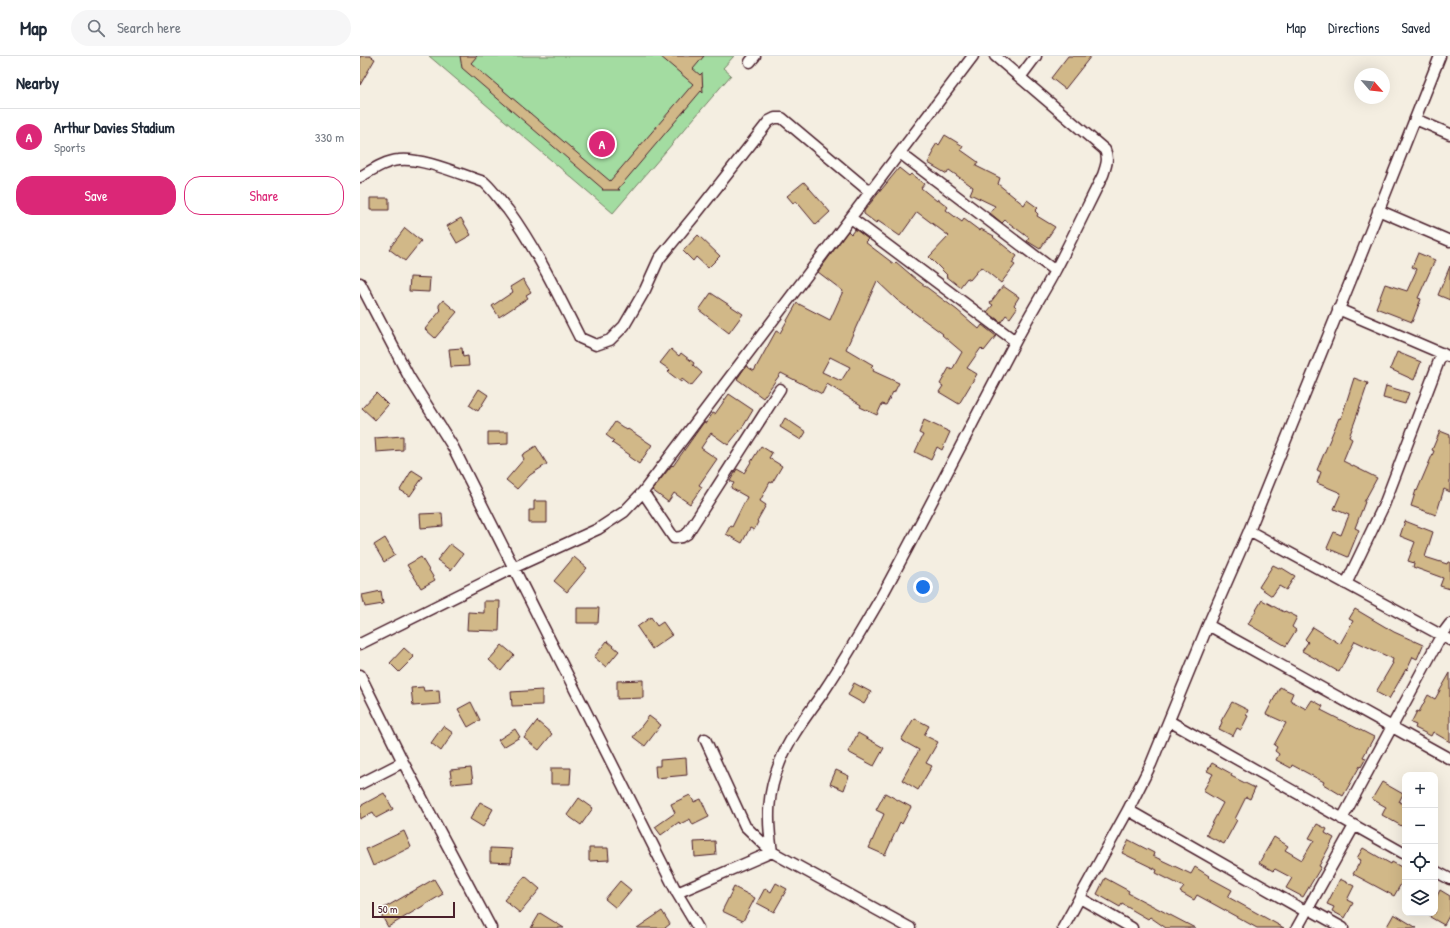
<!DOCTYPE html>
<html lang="en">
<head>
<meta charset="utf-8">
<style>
  body { margin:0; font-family:"Patrick Hand",sans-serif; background:#f6f6f7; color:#1f2937 }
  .controls { position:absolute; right:12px; bottom:12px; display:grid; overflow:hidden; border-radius:8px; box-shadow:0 4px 16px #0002 }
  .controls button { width:36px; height:36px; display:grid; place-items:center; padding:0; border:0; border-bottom:1px solid #e0e1e3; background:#fff; color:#1f2937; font:20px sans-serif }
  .compass { position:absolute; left:994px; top:12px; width:36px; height:36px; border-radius:50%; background:#fff; box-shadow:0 4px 16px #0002; rotate:118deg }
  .scale { position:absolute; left:12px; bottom:10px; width:83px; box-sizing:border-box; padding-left:4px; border:2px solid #4a1f2b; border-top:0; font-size:11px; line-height:14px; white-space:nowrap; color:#4a1f2b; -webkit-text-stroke:3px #fdfcf7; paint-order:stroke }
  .you { position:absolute; left:563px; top:531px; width:14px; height:14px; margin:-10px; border:3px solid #fff; border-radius:50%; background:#1a73e8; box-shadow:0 0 0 6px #1a73e833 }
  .badge { display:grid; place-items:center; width:26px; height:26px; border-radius:50%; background:#db2777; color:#fff; font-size:13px; font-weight:700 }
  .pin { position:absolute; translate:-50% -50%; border:2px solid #fff; box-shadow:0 1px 4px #0006 }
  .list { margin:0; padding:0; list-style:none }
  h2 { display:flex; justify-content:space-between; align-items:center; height:52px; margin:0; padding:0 16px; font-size:17px }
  h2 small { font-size:13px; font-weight:400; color:#747a83 }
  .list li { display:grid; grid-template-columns:26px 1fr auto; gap:12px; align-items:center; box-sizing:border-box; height:56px; padding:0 16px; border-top:1px solid #e0e1e3 }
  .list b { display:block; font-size:15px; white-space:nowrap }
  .list p { margin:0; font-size:13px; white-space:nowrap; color:#747a83 }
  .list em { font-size:13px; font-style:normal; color:#747a83 }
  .actions { display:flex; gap:8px; padding:12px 16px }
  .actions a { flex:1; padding:9px 0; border:1px solid #db2777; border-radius:16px; text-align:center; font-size:14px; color:#db2777 }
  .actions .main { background:#db2777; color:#fff }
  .icon { flex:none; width:22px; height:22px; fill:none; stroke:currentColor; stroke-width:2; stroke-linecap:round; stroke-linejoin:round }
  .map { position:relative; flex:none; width:1090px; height:872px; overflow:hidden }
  header { display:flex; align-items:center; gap:24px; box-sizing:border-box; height:56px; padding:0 20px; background:#fff; border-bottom:1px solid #e0e1e3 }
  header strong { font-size:19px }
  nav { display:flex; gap:22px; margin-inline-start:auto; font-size:14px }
  .search { width:280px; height:36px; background:#f6f6f7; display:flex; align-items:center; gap:10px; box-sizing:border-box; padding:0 14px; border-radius:22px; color:#747a83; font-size:15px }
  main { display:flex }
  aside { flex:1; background:#fff }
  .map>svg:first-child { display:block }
  .green { fill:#a3dca1; stroke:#767e66 }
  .building { fill:#d1b888; stroke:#4a1f2b; fill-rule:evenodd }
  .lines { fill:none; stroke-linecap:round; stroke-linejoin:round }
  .street-casing { stroke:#4a1f2b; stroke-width:13 }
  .street { stroke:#fdfcf7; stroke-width:10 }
</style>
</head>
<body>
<header>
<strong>Map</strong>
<div class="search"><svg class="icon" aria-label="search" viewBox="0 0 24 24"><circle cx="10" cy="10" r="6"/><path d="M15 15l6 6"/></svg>Search here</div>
<nav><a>Map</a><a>Directions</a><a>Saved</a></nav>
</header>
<main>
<aside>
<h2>Nearby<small></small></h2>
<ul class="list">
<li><span class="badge">A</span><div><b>Arthur Davies Stadium</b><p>Sports</p></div><em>330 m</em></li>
</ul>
<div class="actions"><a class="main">Save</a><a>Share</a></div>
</aside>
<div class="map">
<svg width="1090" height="872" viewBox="0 0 1090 872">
  <rect width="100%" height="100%" fill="#f4eee1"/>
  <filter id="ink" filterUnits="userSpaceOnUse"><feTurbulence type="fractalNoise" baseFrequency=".025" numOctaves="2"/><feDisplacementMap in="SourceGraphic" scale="8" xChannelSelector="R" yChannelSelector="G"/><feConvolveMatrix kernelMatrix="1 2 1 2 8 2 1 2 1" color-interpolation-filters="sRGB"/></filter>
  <g filter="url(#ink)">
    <!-- green -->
    <path class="green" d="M69 0H374L363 12 371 19 253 157Z"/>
    <!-- building -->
    <path class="building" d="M0 0H10L15 3 0 29Z
      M100 0H117L111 7 250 125 333 28 300 0H344L333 13 340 19 342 17 343 37 341 35 258 133 260 134H242L243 133 102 12Z
      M708 0H731L705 33 691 22Z
      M585 79 603 90 601 94 618 106 616 110 640 122 638 128 664 149 667 144 678 152 675 155 678 158 677 160 695 171 680 193 667 185 669 182 645 164 642 167 630 157 635 150 610 138 613 131 589 114 587 118 568 107 574 96 572 95 577 87 579 89Z
      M539 112 549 120 551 118 564 128 561 132 577 145 578 143 588 151 586 154 602 166 604 163 620 175 621 173 634 180 633 181 657 200 652 207 655 209 641 227 621 211 610 224 607 222 600 231 586 220 587 219 569 201 589 180 557 156 540 180 518 165 516 167 504 158V155Z
      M444 126 470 156 456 169 436 145 433 147 427 140Z
      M10 142H29V154H10Z
      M101 162 111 179 97 187 87 170Z
      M45 172 61 185 45 205 29 193Z
      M495 173 508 183 505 186 534 208 536 206 557 224 597 254 619 273 622 269 636 280 624 295 621 292 607 312 617 318 599 348 579 336 583 330 580 328 589 312 592 314 602 296 582 279 583 278 537 244 517 225 486 293 513 309 511 311 514 313 513 315 539 327 534 337 533 336 526 349 522 348 517 359 500 351 501 349 467 328 462 338 421 317 403 342 377 323 386 310 394 315 416 275 420 277 437 247 470 264 483 235 458 216 488 175 491 178ZM470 301 490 311 481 325 462 316Z
      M338 179 360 200 348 212 336 201 333 205 323 195Z
      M1058 197 1075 204 1058 242 1061 243 1052 266 1016 252 1025 228 1047 235 1057 213 1052 211Z
      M1090 210V244L1078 239Z
      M50 221 70 222 69 236 49 235Z
      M163 223 171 236 166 239 168 242 139 261 132 250 153 236 150 231Z
      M643 230 659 241 654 249 657 252 650 262 646 259 641 266 627 256 633 249 630 247Z
      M351 237 383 258 369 277 339 254Z
      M83 244 97 256 75 282 65 273 81 254 79 252V249Z
      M102 292 103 301 108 300 109 310 91 311 89 293Z
      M311 293 319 300 321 297 334 307 333 309 342 317 331 330 322 323 321 326 308 316 310 314 300 307Z
      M1037 296 1061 306 1054 324 1030 313Z
      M994 322 1008 327 995 365 989 381 992 383 983 405 1017 422 1004 446H1005L995 472 999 474 988 501 967 492 974 476 981 479 989 459 974 453 981 437 957 427 961 416 957 414 979 362 981 363Z
      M1026 330 1049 337 1045 348 1023 342Z
      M119 333 128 339 118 355 109 349Z
      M16 337 28 349 15 364 2 352Z
      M369 338 393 354 384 369 368 389 351 377 341 392 357 403 339 429 342 431 330 448 314 437 308 446 292 434 312 409 313 410 344 366 346 367 353 357 355 358Z
      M425 362 446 376 441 384 420 371Z
      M564 364 590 376 582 394 577 391 571 404 555 396 563 379 559 377Z
      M255 366 267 374 268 373 292 389 279 408 269 401 270 399 252 387 254 385 246 379Z
      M1080 375 1090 379V436L1084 433 1076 459 1051 450 1056 434 1057 435 1074 395 1072 394Z
      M128 376H148V388L128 389Z
      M43 380V394L16 396 15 382Z
      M176 390 187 408 170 419 157 433 146 424 164 403 162 399Z
      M401 390 412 397 409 402 422 410 412 427 410 426 400 445 406 449 397 465 398 466 394 474 390 472 382 487 366 478 370 470 372 471 387 441 371 432 374 427 370 425 377 413 384 417Z
      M52 414 63 421 50 440 40 434Z
      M174 445H187V467H169V454H174Z
      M82 457 83 470 61 472 60 458Z
      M1045 465 1073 476 1065 501 1087 508 1088 506H1090V533L1080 530 1083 522 1053 511 1054 507 1048 505 1055 486 1040 480Z
      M25 482 35 499 24 506 14 489Z
      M90 488 103 498 91 514 77 504Z
      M61 501 75 524 61 532 47 509Z
      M214 501 227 512 207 536 194 525Z
      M913 509 921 513 922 512 935 520 926 534 919 530 912 540 899 531Z
      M21 535 23 548 5 551 2 539Z
      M902 544 924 556 925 555 937 561 932 571 936 574 926 590 888 568Z
      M124 545H140L139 575 107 574 108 556 124 557Z
      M217 552H239L238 567H217Z
      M995 553 1034 576 1063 589 1057 603 1053 601 1047 614 1046 613 1029 643 1016 636 1033 607H1032L1033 603 995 585 979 616 942 595 948 586 945 583 953 571 980 588 993 565 989 563Z
      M291 561 297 570 303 566 312 579 292 593 277 571Z
      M247 585 259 595 246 611 234 601Z
      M142 589 154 599 141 615 129 604Z
      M44 592 54 601 39 616 30 607Z
      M1090 617V686L1073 676 1071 680 1055 672 1056 669 1051 667 1057 655 1059 656 1068 639 1075 643Z
      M283 624V642L257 643V625Z
      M494 627 511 636 504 648 488 639Z
      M63 631 64 635 79 634 80 648 53 650 51 632Z
      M920 631 933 637 930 644 946 653 952 644 963 650 961 654 1014 681 1003 701 1006 702 1001 711 1000 710 983 740 963 728 964 726 932 709 931 712 916 704 919 698 915 695 917 691 914 689 926 667 906 658Z
      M182 634V649L152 650 151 636Z
      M111 646 120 664 108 671 98 653Z
      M872 646 888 654 886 659 888 660 881 674 877 672 873 680 859 673 862 666 861 665Z
      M289 660 301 669 285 690 273 681Z
      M554 662 569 670 564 679 578 686 566 707 572 710 558 734 542 724 559 694 541 684Z
      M177 665 192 678 179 694 164 682Z
      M83 670 93 677 81 695 71 687Z
      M155 673 160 681 143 691 138 684Z
      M498 677 524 692 514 710 488 696Z
      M326 702 327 719 296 722 295 710H300V704Z
      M852 707 872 718 871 720 895 732 890 743 886 741 875 763 877 764 864 788 846 779 863 747 843 735 853 718 847 715Z
      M111 712 113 726 92 728 90 714Z
      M191 712H211L210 728H191Z
      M476 714 489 720 484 734 470 728Z
      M1022 726 1043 738 1039 746 1045 749V772L1022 759 1026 751 1012 743Z
      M24 737 33 753 16 762 13 756 0 763V750Z
      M525 737 551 751 542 768 540 766 525 799 509 792 524 758 516 754Z
      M330 739 334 746 341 743 349 761 333 769 330 763 320 768 319 766 301 779 295 771 315 757 311 748Z
      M219 742 233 752 221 769 207 759Z
      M120 746 133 753 123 771 110 763Z
      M957 768 967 773 965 777 974 782 959 810 961 811 943 841 926 832 932 822 915 813 913 815 899 807 914 781 928 790 925 794 942 804 954 784 949 782Z
      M44 775 51 791 13 810 6 793Z
      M769 784 794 797 793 800 831 818 835 811 849 820 848 821 872 834 868 841 924 872H897L837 839 834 844 820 836 824 831 796 817 797 814 762 797Z
      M355 785 356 799 335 801 334 786Z
      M130 792 152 793 151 807 130 806Z
      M229 792H248L249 804 229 805Z
      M1003 792 1031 808 1032 806 1045 813V821L1034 840 993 818 1001 804 997 802Z
      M165 820 180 833 160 857 144 844Z
      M745 822 769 835 768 837 835 872H806L790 861 788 863 762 848 760 851 737 838Z
      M74 823 83 838 28 871 19 855Z
      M980 823 994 830 987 844 993 847 985 862 972 855 974 851 967 848Z
      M260 825 271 834 256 852 245 843Z
      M416 827 427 833 414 856 397 847 405 832 411 836Z
      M374 831 395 842 383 865 362 855Z
      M1080 834 1090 840V858L1084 869 1070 861 1072 857H1075V844Z
      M302 855 310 868 305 872H277Z
      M180 857 204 872H171Z
      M1034 858 1057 872H1026Z"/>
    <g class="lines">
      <!-- street casing -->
      <g class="street-casing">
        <path id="street" d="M390 6 395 0
          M661 20 676 0
          M1055 63 1090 78
          M540 97 695 215
          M0 121C12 114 25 105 39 104 61 101 102 119 124 126 134 135 140 145 148 154 177 194 198 239 220 282L236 289 250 284 264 270 285 234 299 203 336 158 409 65 415 62H422L510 136
          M1018 154 1090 185
          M491 162 655 285
          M0 227 49 321 93 391 317 837 338 872
          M978 253 1090 301
          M283 436 314 482 322 481 327 478 420 333
          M889 475 1090 584
          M986 528 1024 449 1082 297
          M848 569 1090 703
          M0 588 155 511 238 473 264 456 283 436 613 0
          M0 619 43 706 131 872
          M809 665 1045 798
          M345 683 385 770 412 796 550 872
          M0 728 43 706
          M768 754 945 855
          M982 763 1081 580 1090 568
          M412 796C407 763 407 738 420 706 430 680 449 657 464 635 484 605 502 574 520 543 566 459 609 373 654 288 667 263 682 239 695 215 712 183 727 151 743 119 746 110 749 103 745 94L635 0
          M1075 815 1090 823
          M317 837 412 796
          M720 842 772 872
          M947 852 983 872
          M703 872 768 754 791 708 848 569 889 475 1003 194 1080 0
          M937 872 994 770"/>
      </g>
      <!-- street -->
      <use href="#street" class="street"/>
    </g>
  </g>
</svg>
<div class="controls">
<button>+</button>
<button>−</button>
<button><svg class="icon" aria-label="locate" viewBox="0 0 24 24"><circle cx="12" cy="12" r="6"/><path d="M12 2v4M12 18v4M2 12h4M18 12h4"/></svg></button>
<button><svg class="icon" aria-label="layers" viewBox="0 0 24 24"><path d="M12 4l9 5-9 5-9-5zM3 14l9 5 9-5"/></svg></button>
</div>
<svg class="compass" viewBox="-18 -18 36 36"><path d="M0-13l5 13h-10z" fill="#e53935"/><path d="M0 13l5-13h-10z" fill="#747a83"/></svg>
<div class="scale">50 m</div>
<div class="you"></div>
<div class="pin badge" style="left:242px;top:88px">A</div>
</div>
</main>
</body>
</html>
